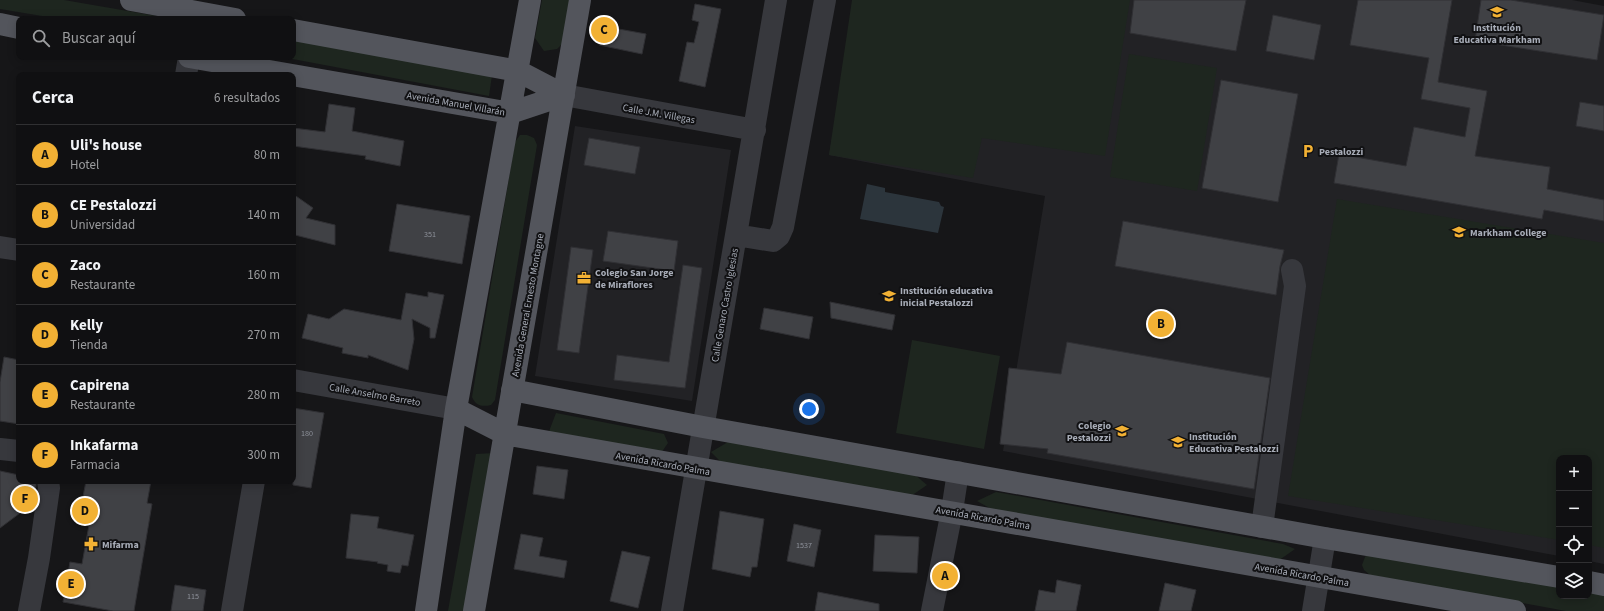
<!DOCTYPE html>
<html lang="es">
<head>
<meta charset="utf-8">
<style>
  body { margin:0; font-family:"Source Sans 3",sans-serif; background:#19191b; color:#f1f3f6 }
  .controls { position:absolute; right:12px; bottom:12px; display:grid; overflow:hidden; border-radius:8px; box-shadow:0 2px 10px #0003 }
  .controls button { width:36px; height:36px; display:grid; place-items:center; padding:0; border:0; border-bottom:1px solid #303032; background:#101012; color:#f1f3f6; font:20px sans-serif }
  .you { position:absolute; left:809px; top:409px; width:14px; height:14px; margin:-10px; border:3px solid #fff; border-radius:50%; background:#1a73e8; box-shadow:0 0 0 6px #1a73e833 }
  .badge { display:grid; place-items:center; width:26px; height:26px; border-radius:50%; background:#f2b134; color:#111; font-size:13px; font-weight:700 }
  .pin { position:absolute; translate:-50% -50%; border:2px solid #fff; box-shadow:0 1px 4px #0006 }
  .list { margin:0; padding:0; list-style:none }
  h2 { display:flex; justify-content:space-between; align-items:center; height:52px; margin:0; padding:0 16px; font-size:17px }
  h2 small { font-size:13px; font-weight:400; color:#9c9d9f }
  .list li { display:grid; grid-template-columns:26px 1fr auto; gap:12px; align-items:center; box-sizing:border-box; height:60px; padding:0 16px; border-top:1px solid #303032 }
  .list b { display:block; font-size:15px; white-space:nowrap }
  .list p { margin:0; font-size:13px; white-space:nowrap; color:#9c9d9f }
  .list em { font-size:13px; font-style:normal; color:#9c9d9f }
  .icon { flex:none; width:22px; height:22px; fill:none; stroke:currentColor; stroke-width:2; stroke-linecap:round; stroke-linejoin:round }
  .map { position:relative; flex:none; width:1604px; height:611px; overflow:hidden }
  .search { position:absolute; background:#101012; box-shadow:0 2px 10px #0003; left:16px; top:16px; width:280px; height:44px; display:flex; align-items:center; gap:10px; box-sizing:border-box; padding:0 14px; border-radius:8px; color:#9c9d9f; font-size:15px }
  .panel { position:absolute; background:#101012; box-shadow:0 2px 10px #0003; left:16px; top:72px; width:280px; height:412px; border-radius:8px }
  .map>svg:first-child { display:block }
  .built { fill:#222225 }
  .green { fill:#1e261f }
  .water { fill:#2c353c }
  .building { fill:#404145; stroke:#303034 }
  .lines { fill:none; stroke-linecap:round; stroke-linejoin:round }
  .minor { stroke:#37383d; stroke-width:22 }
  .major { stroke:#53555c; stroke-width:22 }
  .labels { text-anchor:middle; stroke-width:4; stroke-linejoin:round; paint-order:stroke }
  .number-label { font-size:8px; fill:#8e929b }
  .poi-label { font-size:10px; font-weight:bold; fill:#a8adb8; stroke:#111113; text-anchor:start }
  .street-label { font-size:10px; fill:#a8adb8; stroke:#111113 }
</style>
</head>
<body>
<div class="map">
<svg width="1604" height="611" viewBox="0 0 1604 611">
  <rect width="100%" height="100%" fill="#161618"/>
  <!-- built -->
  <path class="built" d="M856 0H1572L1604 6V564L1589 561V458H1559V556L1003 451 1045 196 829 155Z
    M575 126 731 150 692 401 535 376Z"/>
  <!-- green -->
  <path class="green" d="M0 0H64L174 19H60L0 9Z
    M542 0H570L562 44 557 49 544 51 535 38Z
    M852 0H1130L1105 156 982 138 973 178 829 155Z
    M293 39 492 75 489 96 282 57H293Z
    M1129 54 1217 68 1197 191 1110 177Z
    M520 135H527L534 138 537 145 495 400 491 405C482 407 476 406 472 397L515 142Z
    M1337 199 1604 243V548L1589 545V458H1559V540L1288 496Z
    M912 340 1000 356 984 449 896 433Z
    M556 413 664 434 668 443 661 453 548 434Z
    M728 442 914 474 927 485 911 496 721 462 711 452Z
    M494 453 464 611H448L476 454Z
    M996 492 1283 544 1295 549 1278 561 995 511 977 501Z
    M1369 553 1559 585V596H1589V590L1604 593V611H1566L1370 575 1364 570 1362 565 1365 557Z"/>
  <!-- water -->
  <path class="water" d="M867 184 885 188V192L939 202 941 206 944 207 938 233 860 219Z"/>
  <!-- building -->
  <path class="building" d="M1134 0H1246L1236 51 1130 33Z
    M1358 0H1452L1438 82 1487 91 1475 156 1550 167 1547 189 1604 200V221L1544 210 1542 219 1334 183 1339 154 1406 166 1414 127 1465 137 1470 108 1421 99 1429 58 1350 45Z
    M1481 0H1511L1604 15 1597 60 1475 41Z
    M695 4 721 9 705 87 679 81 687 42 694 43 699 22 692 20Z
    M1273 15 1321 25 1314 60 1266 51Z
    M602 26 646 34 642 54 599 45Z
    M1221 80 1298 94 1278 202 1202 188Z
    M1580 102 1604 106V131L1576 126Z
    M329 104 355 108 352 131 404 141 400 166 365 159 366 156 293 146V128L325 132Z
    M589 138 640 147 635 174 584 165Z
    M293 194 313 208 306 218 335 225V245L295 235 293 237Z
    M397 204 470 216 462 264 389 251Z
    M1123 221 1284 250 1280 266 1276 295 1115 266Z
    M608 231 678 241 674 271 603 261Z
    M571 247 593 250 579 353 557 350Z
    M683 265 702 268 685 388 614 380 617 355 669 362Z
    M428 292 444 295 435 338H430V328L412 319 414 339 408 370 368 355V358L342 353 343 348 302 338 308 314 329 319 344 309 401 320 406 293 428 297Z
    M830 302 895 315 892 330 831 318Z
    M764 308 813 317 809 339 760 329Z
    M1067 342 1270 378 1254 489 1047 453 1048 449 1000 444 1009 368 1061 374Z
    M4 357 19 360V424L0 421V382Z
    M293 408 324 413 311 488 293 485Z
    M537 466 568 470 564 499 533 494Z
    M0 471 19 475V481H36V486L32 504 0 528Z
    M86 481H151L147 503 152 504 134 611H113L63 602 70 562 82 564 89 525 78 523Z
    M720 511 764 519 757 567H752L750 577 712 569Z
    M351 514 379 517 377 528 414 535 408 566 402 565 400 573 387 571 388 565 377 563 378 562 346 558Z
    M794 524 821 530 814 567 787 561Z
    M521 534 543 538 539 556 567 561 564 578 514 569Z
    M875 535 919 537 917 573 873 571Z
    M622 551 650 557 638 608 610 601Z
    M1057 580 1081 585 1076 611H1035L1039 590 1055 593Z
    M1165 583 1196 590 1191 611H1159Z
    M175 585 206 590 203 611H171Z
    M818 592 879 604V611H815Z"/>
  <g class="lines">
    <!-- minor -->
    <path class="minor" d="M186 75 189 57
      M564 95 755 130
      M736 235 773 241 779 236 783 227 825 0
      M0 247 19 250
      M293 380 456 409
      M0 449 19 451
      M1262 527 1295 286 1292 270
      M29 611 39 558 49 488 48 481
      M232 611 254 481
      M672 611 776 0
      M932 611 952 511 958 472
      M1313 611 1325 538"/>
    <!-- major -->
    <path class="major" d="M131 0 235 19
      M0 24 19 28
      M293 30 518 71 564 95
      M189 57 510 113 564 95
      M512 390 703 427 1325 538 1559 577
      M456 409 505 434 515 436 1515 611
      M1589 582 1604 585
      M426 611 456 409 530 0
      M474 611 580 0"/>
  </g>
  <!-- icons -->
  <defs>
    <g id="school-bare" transform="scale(1.08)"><path d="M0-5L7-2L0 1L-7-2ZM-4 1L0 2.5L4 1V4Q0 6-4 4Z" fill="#f2b134" stroke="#111113" stroke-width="2.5" paint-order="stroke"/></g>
    <g id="parking-bare" transform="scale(1.08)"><path d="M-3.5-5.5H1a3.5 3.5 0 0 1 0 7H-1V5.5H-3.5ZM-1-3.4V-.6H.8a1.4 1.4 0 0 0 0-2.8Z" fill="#f2b134" stroke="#111113" stroke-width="2.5" paint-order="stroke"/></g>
    <g id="university-bare" transform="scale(1.08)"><path d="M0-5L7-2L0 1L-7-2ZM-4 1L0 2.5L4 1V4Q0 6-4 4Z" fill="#f2b134" stroke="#111113" stroke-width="2.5" paint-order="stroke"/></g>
    <g id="office-bare" transform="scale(1.08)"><path d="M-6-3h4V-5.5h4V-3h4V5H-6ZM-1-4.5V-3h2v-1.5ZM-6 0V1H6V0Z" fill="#f2b134" stroke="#111113" stroke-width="2.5" paint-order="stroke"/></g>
    <g id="pharmacy-bare" transform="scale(1.08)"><path d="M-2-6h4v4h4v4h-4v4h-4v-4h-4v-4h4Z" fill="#f2b134" stroke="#111113" stroke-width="2.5" paint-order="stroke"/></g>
  </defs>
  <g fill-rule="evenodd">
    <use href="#school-bare" x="1497" y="12"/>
    <use href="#parking-bare" x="1308" y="151"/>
    <use href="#university-bare" x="1459" y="232"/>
    <use href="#office-bare" x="584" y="278"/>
    <use href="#school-bare" x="889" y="296"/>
    <use href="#school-bare" x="1122" y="431"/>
    <use href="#school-bare" x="1178" y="442"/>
    <use href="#pharmacy-bare" x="91" y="544"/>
  </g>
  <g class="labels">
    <!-- number labels -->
    <g class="number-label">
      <text x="430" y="237">351</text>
      <text x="307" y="436">180</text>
      <text x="804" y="548">1537</text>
      <text x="193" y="599">115</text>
    </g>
    <!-- poi labels -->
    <g class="poi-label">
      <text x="1497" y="31" text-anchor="middle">Institución<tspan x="1497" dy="12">Educativa Markham</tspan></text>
      <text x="1319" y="155">Pestalozzi</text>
      <text x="1470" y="236">Markham College</text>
      <text x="595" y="276">Colegio San Jorge<tspan x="595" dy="12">de Miraflores</tspan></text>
      <text x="900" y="294">Institución educativa<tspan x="900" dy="12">inicial Pestalozzi</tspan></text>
      <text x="1111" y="429" text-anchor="end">Colegio<tspan x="1111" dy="12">Pestalozzi</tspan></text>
      <text x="1189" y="440">Institución<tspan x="1189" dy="12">Educativa Pestalozzi</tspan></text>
      <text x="102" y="548">Mifarma</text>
    </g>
    <!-- street labels -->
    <g class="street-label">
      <text transform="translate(456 103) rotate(10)" y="4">Avenida Manuel Villarán</text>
      <text transform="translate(659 113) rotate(10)" y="4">Calle J.M. Villegas</text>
      <text transform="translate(527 305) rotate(-80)" y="4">Avenida General Ernesto Montagne</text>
      <text transform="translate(724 305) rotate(-80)" y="4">Calle Genaro Castro Iglesias</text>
      <text transform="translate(375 394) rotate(10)" y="4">Calle Anselmo Barreto</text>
      <text transform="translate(663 463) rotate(10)" y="4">Avenida Ricardo Palma</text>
      <text transform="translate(983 517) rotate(10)" y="4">Avenida Ricardo Palma</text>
      <text transform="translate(1302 574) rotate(10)" y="4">Avenida Ricardo Palma</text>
    </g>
  </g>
</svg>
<div class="controls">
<button>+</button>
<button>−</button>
<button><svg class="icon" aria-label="locate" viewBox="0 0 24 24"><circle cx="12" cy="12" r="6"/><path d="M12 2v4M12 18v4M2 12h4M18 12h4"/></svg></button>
<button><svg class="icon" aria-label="layers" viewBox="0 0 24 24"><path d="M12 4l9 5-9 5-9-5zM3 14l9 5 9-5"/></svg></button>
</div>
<div class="you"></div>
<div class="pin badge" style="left:945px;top:576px">A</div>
<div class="pin badge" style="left:1161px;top:324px">B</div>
<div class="pin badge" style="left:604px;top:30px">C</div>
<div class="pin badge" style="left:85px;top:511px">D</div>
<div class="pin badge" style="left:71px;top:584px">E</div>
<div class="pin badge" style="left:25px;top:499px">F</div>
<div class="search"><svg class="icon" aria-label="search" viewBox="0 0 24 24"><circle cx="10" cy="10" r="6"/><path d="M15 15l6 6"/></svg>Buscar aquí</div>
<section class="panel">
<h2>Cerca<small>6 resultados</small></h2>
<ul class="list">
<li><span class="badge">A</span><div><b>Uli's house</b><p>Hotel</p></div><em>80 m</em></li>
<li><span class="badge">B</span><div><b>CE Pestalozzi</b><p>Universidad</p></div><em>140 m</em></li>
<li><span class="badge">C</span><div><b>Zaco</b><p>Restaurante</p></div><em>160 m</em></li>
<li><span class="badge">D</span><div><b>Kelly</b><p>Tienda</p></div><em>270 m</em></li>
<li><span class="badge">E</span><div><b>Capirena</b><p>Restaurante</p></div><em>280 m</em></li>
<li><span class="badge">F</span><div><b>Inkafarma</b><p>Farmacia</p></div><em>300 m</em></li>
</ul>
</section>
</div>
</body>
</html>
